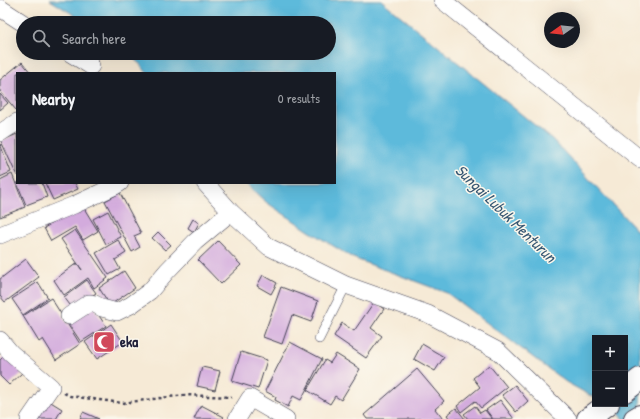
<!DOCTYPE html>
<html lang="en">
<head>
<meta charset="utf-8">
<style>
  body { margin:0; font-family:"Patrick Hand",sans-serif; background:#20242c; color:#f1f3f6 }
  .controls { position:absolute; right:12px; bottom:12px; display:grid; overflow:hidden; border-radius:0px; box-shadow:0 4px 16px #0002 }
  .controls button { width:36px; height:36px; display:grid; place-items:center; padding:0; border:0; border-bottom:1px solid #363941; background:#171b24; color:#f1f3f6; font:20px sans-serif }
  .compass { position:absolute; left:544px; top:12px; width:36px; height:36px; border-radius:50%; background:#171b24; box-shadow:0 4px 16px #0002; rotate:255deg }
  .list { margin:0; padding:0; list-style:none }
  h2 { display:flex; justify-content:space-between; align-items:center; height:52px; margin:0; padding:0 16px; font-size:17px }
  h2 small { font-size:13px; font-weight:400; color:#9ea1a6 }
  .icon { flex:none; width:22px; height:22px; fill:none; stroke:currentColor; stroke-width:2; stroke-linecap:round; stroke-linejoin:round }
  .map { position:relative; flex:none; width:640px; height:419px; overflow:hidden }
  .search { position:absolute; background:#171b24; box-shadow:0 4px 16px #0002; left:16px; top:16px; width:320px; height:44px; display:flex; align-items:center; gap:10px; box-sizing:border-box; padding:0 14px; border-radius:22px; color:#9ea1a6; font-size:15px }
  .panel { position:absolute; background:#171b24; box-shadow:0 4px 16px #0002; left:16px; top:72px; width:320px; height:112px; border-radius:0px }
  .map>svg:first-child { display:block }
  .water { fill:#5dbadb; stroke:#406e8b }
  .building { fill:#d3abdd }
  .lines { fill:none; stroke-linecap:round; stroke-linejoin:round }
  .lane-casing { stroke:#424052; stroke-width:10 }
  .street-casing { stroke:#424052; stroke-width:18 }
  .highway-casing { stroke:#424052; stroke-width:24 }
  .path { stroke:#424052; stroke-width:2.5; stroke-dasharray:3 3; stroke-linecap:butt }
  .lane { stroke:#fff; stroke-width:9 }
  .street { stroke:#fff; stroke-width:17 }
  .highway { stroke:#fff; stroke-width:22 }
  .labels { text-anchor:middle; stroke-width:3; stroke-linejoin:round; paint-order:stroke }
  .poi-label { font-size:15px; font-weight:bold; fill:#22223b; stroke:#fbf7ec; text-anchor:start }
  .water-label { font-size:16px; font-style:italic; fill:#375773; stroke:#fbf7ec }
</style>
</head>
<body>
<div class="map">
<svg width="640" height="419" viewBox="0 0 640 419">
  <rect width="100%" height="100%" fill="#fbf7ec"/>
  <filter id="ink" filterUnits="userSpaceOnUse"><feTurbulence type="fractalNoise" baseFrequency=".025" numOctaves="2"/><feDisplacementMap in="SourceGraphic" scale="8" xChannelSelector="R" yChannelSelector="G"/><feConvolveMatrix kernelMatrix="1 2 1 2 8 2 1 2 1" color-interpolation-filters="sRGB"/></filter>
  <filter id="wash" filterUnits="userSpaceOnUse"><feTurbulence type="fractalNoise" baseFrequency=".012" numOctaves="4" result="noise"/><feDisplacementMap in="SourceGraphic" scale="16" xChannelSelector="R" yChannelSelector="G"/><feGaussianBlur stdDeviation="0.9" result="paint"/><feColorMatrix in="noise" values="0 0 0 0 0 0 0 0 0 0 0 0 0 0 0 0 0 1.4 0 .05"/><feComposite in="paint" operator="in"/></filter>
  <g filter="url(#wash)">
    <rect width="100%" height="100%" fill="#f6ead6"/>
    <!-- water -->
    <path class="water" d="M50 0H381L553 140 640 234V419H624L617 410 606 404H625V338H595V398L566 382 447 293 353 258 309 231 266 202 245 183H335V73H147L140 64 127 53H329V23H87Z"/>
    <g id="blocks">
      <!-- building -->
      <path class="building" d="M22 62 31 73H17V109L16 110 0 91V80Z
        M0 94 8 103 0 110Z
        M17 134V176L1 141Z
        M0 144 11 172 0 177Z
        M12 174 25 207 0 217V180Z
        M17 183H42L47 197 26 205Z
        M45 183H75L78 189 53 200Z
        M120 193 141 233 134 236 140 247 132 252 105 201Z
        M82 205 98 231 83 240 75 227 51 241 44 228Z
        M108 211 121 237 106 244 93 219Z
        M193 219 199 223 194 232 188 228Z
        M75 230 108 278 94 288 88 278 64 295 54 280 77 263 82 270 61 239Z
        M158 232 171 245 165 250 152 238Z
        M118 240 126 253 115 260 120 269 109 275 96 253Z
        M218 241 241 265 221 284 198 260Z
        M26 259 39 277 5 302 0 296V279Z
        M124 271 135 288 110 305 99 288Z
        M263 275 277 283 271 294 257 286Z
        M87 280 96 293 73 309 64 297Z
        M38 282 48 298 23 315 12 299Z
        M281 287 318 301 311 322 292 315 282 344 263 337Z
        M51 298 80 344 56 360 43 339 39 342 23 316Z
        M374 302 384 309 371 328 382 336 366 358 334 336 342 323 354 331Z
        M93 307 106 326 81 342 68 323Z
        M111 324 123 342 97 359 85 342Z
        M290 342 322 359 301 400 293 396 288 407 275 400 276 397 265 391Z
        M422 344 444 357 435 371 414 359Z
        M241 352 267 360 258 389 232 381Z
        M336 354 360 369 341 400 335 396 330 404 307 390 325 360 330 363Z
        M5 355 22 373 9 385 0 376V360Z
        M489 365 507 387 481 408 475 401 461 412 457 406 480 387 473 378Z
        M202 367 220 371 215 390 197 386Z
        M417 369 444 401 435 409 443 419H367L364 415Z
        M515 385 528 401 516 412 502 395Z
        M46 399 62 409 56 419H33Z
        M500 400 514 419H493L486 410Z
        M201 405 224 417 222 419H194Z
        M475 406 480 413 485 410 492 419H468L464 414Z
        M456 408 465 419H450L447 415Z
        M83 412 99 419H80Z"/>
    </g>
  </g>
  <g filter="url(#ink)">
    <use href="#blocks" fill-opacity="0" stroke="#424052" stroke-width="1"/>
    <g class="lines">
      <!-- lane casing -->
      <g class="lane-casing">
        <path id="lane" d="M319 339 346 285"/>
      </g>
      <!-- street casing -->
      <g class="street-casing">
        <path id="street" d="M442 0 640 159
          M0 8 23 23
          M70 53 91 66
          M0 133 17 122
          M205 183 231 212 269 247 346 285 428 314 498 351 568 419
          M0 235 74 205 115 186 120 183
          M69 316 89 303 95 304 102 308 117 312 131 305 150 291 167 271 195 242 231 212
          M0 340 11 353 51 387 29 419
          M237 419 250 398 286 419"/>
      </g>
      <!-- highway casing -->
      <g class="highway-casing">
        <path id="highway" d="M625 391 640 379
          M588 419 608 404
          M635 419 640 416"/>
      </g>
      <!-- path -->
      <path class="path" d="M64 393 70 396 122 403 185 395 232 397"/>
      <!-- lane -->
      <use href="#lane" class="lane"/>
      <!-- street -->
      <use href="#street" class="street"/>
      <!-- highway -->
      <use href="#highway" class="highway"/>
    </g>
  </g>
  <!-- icons -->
  <defs>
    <g id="mosque-square" transform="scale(1.15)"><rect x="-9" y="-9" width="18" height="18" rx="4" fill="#d1495b" stroke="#fbf7ec"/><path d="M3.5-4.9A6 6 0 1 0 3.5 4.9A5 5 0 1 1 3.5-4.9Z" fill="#fff"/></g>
  </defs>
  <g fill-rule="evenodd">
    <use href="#mosque-square" x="104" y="342"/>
  </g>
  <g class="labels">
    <!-- poi labels -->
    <g class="poi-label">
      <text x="120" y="347">eka</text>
    </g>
    <!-- water labels -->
    <g class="water-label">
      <text transform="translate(506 213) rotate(44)" y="6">Sungai Lubuk Menturun</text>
    </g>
  </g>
</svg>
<div class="controls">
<button>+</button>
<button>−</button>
</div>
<svg class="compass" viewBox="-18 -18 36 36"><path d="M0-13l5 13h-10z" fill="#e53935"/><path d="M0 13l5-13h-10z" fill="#9ea1a6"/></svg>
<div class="search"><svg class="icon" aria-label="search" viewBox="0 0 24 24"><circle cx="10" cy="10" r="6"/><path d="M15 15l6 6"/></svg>Search here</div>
<section class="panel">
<h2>Nearby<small>0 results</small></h2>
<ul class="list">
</ul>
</section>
</div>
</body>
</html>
